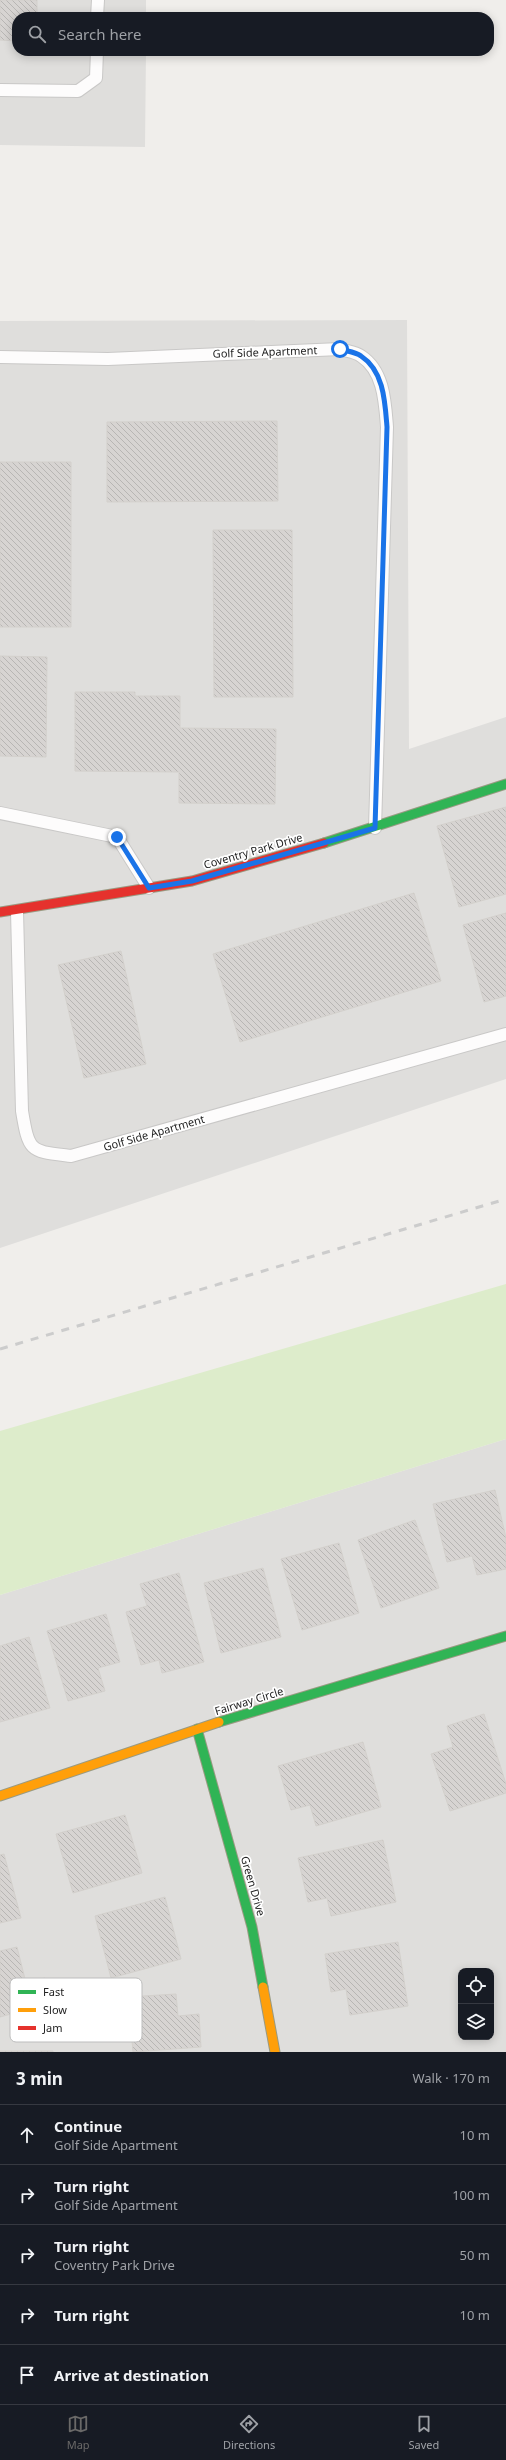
<!DOCTYPE html>
<html lang="en">
<head>
<meta charset="utf-8">
<style>
  body { margin:0; font-family:"Noto Sans",sans-serif; background:#242831; color:#f1f3f6 }
  .controls { position:absolute; right:12px; bottom:12px; display:grid; overflow:hidden; border-radius:8px; box-shadow:0 2px 10px #0003 }
  .controls button { width:36px; height:36px; display:grid; place-items:center; padding:0; border:0; border-bottom:1px solid #363941; background:#171b24; color:#f1f3f6; font:20px sans-serif }
  .stop { position:absolute; width:12px; height:12px; margin:-9px; border:3px solid #1a73e8; border-radius:50%; background:#fff }
  .stop.end { background:#1a73e8; border-color:#fff; box-shadow:0 1px 4px #0008 }
  .list { margin:0; padding:0; list-style:none }
  h2 { display:flex; justify-content:space-between; align-items:center; height:52px; margin:0; padding:0 16px; font-size:17px }
  h2 small { font-size:13px; font-weight:400; color:#9ea1a6 }
  .list li { display:grid; grid-template-columns:26px 1fr auto; gap:12px; align-items:center; box-sizing:border-box; height:60px; padding:0 16px; border-top:1px solid #363941 }
  .list b { display:block; font-size:15px; white-space:nowrap }
  .list p { margin:0; font-size:13px; white-space:nowrap; color:#9ea1a6 }
  .list em { font-size:13px; font-style:normal; color:#9ea1a6 }
  .icon { flex:none; width:22px; height:22px; fill:none; stroke:currentColor; stroke-width:2; stroke-linecap:round; stroke-linejoin:round }
  .map { position:relative; flex:none; width:506px; height:2052px; overflow:hidden }
  .search { position:absolute; background:#171b24; box-shadow:0 2px 10px #0003; left:12px; right:12px; top:12px; height:44px; display:flex; align-items:center; gap:10px; box-sizing:border-box; padding:0 14px; border-radius:16px; color:#9ea1a6; font-size:15px }
  .sheet { height:352px; background:#171b24 }
  nav { display:flex; justify-content:space-around; align-items:center; box-sizing:border-box; height:56px; border-top:1px solid #363941; background:#171b24; font-size:11px; color:#9ea1a6 }
  nav a { display:grid; justify-items:center; gap:2px }
  nav .on { color:#6a6968 }
  .map>svg:first-child { display:block }
  .residential { fill:#dfdedc; fill-rule:evenodd }
  .grass { fill:#ddeccb }
  .building { fill:url(#building-back-hatch); stroke:#d3d0cc }
  .lines { fill:none; stroke-linecap:round; stroke-linejoin:round }
  .lane-casing { stroke:#c9c8c7; stroke-width:14 }
  .fast-casing { stroke:#999a82; stroke-width:11 }
  .slow-casing { stroke:#999a82; stroke-width:11 }
  .jam-casing { stroke:#999a82; stroke-width:11 }
  .lane { stroke:#fdfcfc; stroke-width:12 }
  .fast { stroke:#30b455; stroke-width:9 }
  .slow { stroke:#ff9f0a; stroke-width:9 }
  .jam { stroke:#e5322d; stroke-width:9 }
  .rail { stroke:#ccc; stroke-width:3; stroke-dasharray:8 8; stroke-linecap:butt }
  .route { stroke:#1a73e8; stroke-width:5 }
  .labels { text-anchor:middle; stroke-width:3.5; stroke-linejoin:round; paint-order:stroke }
  .street-label { font-size:11px; fill:#222; stroke:#fff }
  .key { fill:#fff; stroke:#bdbdbd; stroke-width:1 }
  .key-label { font-size:11px; fill:#222 }
</style>
</head>
<body>
<div class="map">
<svg width="506" height="2052" viewBox="0 0 506 2052">
  <defs>
    <pattern id="building-back-hatch" width="6" height="6" patternUnits="userSpaceOnUse"><rect width="6" height="6" fill="#d7d4d2"/><path d="M-1 5l2 2M0 0l6 6M5-1l2 2" fill="none" stroke="#b8b6b4"/></pattern>
  </defs>
  <rect width="100%" height="100%" fill="#f0eeeb"/>
  <!-- residential -->
  <path class="residential" d="M0 0H146V17H17V51H146L145 147 0 145Z
    M407 320 409 749 506 717V1079L0 1248V321Z
    M506 1439V2052H0V1595ZM461 1971H491V2037H461Z"/>
  <!-- grass -->
  <path class="grass" d="M506 1284V1439L0 1595V1431Z"/>
  <!-- building -->
  <path class="building" d="M0 0H37V17H17V41L0 40Z
    M277 421 278 501 107 502V422Z
    M0 462H71V627H0Z
    M213 530H292L293 697H214Z
    M0 656 47 657 46 757 0 756Z
    M75 692H135V696H180V728L276 729 275 804 179 803V772L75 771Z
    M506 807V894L459 907 437 826Z
    M414 893 441 981 240 1042 213 954Z
    M506 913V996L484 1002 463 925Z
    M121 951 146 1064 84 1078 58 965Z
    M495 1490 506 1538V1569L477 1575 472 1556 447 1562 433 1504Z
    M415 1520 439 1588 381 1608 358 1540Z
    M339 1543 359 1613 302 1630 281 1559Z
    M263 1568 281 1637 221 1653 204 1583Z
    M179 1573 204 1662 162 1673 159 1660 141 1665 126 1612 147 1606 140 1584Z
    M106 1614 120 1662 98 1668 105 1691 68 1701 47 1631Z
    M29 1637 50 1708 0 1722V1646Z
    M484 1714 506 1784V1793L450 1811 431 1754 453 1747 447 1726Z
    M363 1742 381 1807 316 1826 310 1805 291 1810 278 1766Z
    M125 1815 142 1873 73 1893 56 1834Z
    M383 1840 396 1902 331 1916 327 1898 308 1902 298 1858Z
    M4 1854 21 1918 0 1923V1855Z
    M165 1897 181 1959 111 1978 95 1916Z
    M398 1942 408 2006 350 2015 346 1989 331 1992 325 1954Z
    M17 1947 26 1983 45 1978 51 2003 0 2017V1951Z
    M176 1994 178 2016 199 2014 201 2047 133 2052 131 2030 114 2031 111 1998Z
    M0 2051H53V2052H0Z"/>
  <g class="lines">
    <!-- lane casing -->
    <g class="lane-casing">
      <path id="lane" d="M97 17 98 0
        M0 90 78 91 96 78 97 51
        M0 357 108 359 340 349C346 351 356 352 361 356 384 371 385 402 387 427L375 828
        M0 813 117 837 149 888
        M17 911 22 1111C29 1153 30 1151 71 1156L506 1034"/>
    </g>
    <!-- fast casing -->
    <g class="fast-casing">
      <path id="fast" d="M324 843 506 784
        M219 1722 506 1636
        M197 1729 252 1927 263 1987"/>
    </g>
    <!-- slow casing -->
    <g class="slow-casing">
      <path id="slow" d="M0 1796 219 1722
        M263 1987 275 2052"/>
    </g>
    <!-- jam casing -->
    <g class="jam-casing">
      <path id="jam" d="M0 912 192 881 324 843"/>
    </g>
    <!-- lane -->
    <use href="#lane" class="lane"/>
    <!-- fast -->
    <use href="#fast" class="fast"/>
    <!-- slow -->
    <use href="#slow" class="slow"/>
    <!-- jam -->
    <use href="#jam" class="jam"/>
    <!-- rail -->
    <path class="rail" d="M0 1349 506 1199"/>
  </g>
  <g class="lines">
    <!-- route -->
    <path class="route" d="M117 837 149 888 192 881 375 828 387 427C385 402 384 371 361 356 356 352 346 351 340 349"/>
  </g>
  <g class="labels">
    <!-- street labels -->
    <g class="street-label">
      <text transform="translate(265 352) rotate(-2)" y="4">Golf Side Apartment</text>
      <text transform="translate(253 851) rotate(-16)" y="4">Coventry Park Drive</text>
      <text transform="translate(154 1133) rotate(-16)" y="4">Golf Side Apartment</text>
      <text transform="translate(249 1701) rotate(-17)" y="4">Fairway Circle</text>
      <text transform="translate(253 1886) rotate(74)" y="4">Green Drive</text>
    </g>
  </g>
  <!-- legend -->
  <rect x="10" y="1978" width="132" height="64" rx="6" class="key"/>
  <rect x="18" y="1990" width="18" height="4" fill="#30b455"/>
  <rect x="18" y="2008" width="18" height="4" fill="#ff9f0a"/>
  <rect x="18" y="2026" width="18" height="4" fill="#e5322d"/>
  <g class="key-label">
    <text x="43" y="1996">Fast</text>
    <text x="43" y="2014">Slow</text>
    <text x="43" y="2032">Jam</text>
  </g>
</svg>
<div class="controls">
<button><svg class="icon" aria-label="locate" viewBox="0 0 24 24"><circle cx="12" cy="12" r="6"/><path d="M12 2v4M12 18v4M2 12h4M18 12h4"/></svg></button>
<button><svg class="icon" aria-label="layers" viewBox="0 0 24 24"><path d="M12 4l9 5-9 5-9-5zM3 14l9 5 9-5"/></svg></button>
</div>
<div class="stop" style="left:340px;top:349px"></div>
<div class="stop end" style="left:117px;top:837px"></div>
<div class="search"><svg class="icon" aria-label="search" viewBox="0 0 24 24"><circle cx="10" cy="10" r="6"/><path d="M15 15l6 6"/></svg>Search here</div>
</div>
<section class="sheet">
<h2>3 min<small>Walk · 170 m</small></h2>
<ul class="list">
<li><svg class="icon" aria-label="ahead" viewBox="0 0 24 24"><path d="M12 20V5M6 11l6-6 6 6"/></svg><div><b>Continue</b><p>Golf Side Apartment</p></div><em>10 m</em></li>
<li><svg class="icon" aria-label="right" viewBox="0 0 24 24"><path d="M7 20v-9h11M14 6l5 5-5 5"/></svg><div><b>Turn right</b><p>Golf Side Apartment</p></div><em>100 m</em></li>
<li><svg class="icon" aria-label="right" viewBox="0 0 24 24"><path d="M7 20v-9h11M14 6l5 5-5 5"/></svg><div><b>Turn right</b><p>Coventry Park Drive</p></div><em>50 m</em></li>
<li><svg class="icon" aria-label="right" viewBox="0 0 24 24"><path d="M7 20v-9h11M14 6l5 5-5 5"/></svg><div><b>Turn right</b></div><em>10 m</em></li>
<li><svg class="icon" aria-label="arrive" viewBox="0 0 24 24"><path d="M6 21V4h12l-3 4 3 4H6"/></svg><div><b>Arrive at destination</b></div></li>
</ul>
</section>
<nav>
<a class="on"><svg class="icon" aria-label="map" viewBox="0 0 24 24"><path d="M3 6l6-2 6 2 6-2v14l-6 2-6-2-6 2zM9 4v14M15 6v14"/></svg>Map</a>
<a><svg class="icon" aria-label="directions" viewBox="0 0 24 24"><path d="M12 3l9 9-9 9-9-9zM9 14v-3h6M13 9l2 2-2 2"/></svg>Directions</a>
<a><svg class="icon" aria-label="saved" viewBox="0 0 24 24"><path d="M7 4h10v16l-5-4-5 4z"/></svg>Saved</a>
</nav>
</body>
</html>
